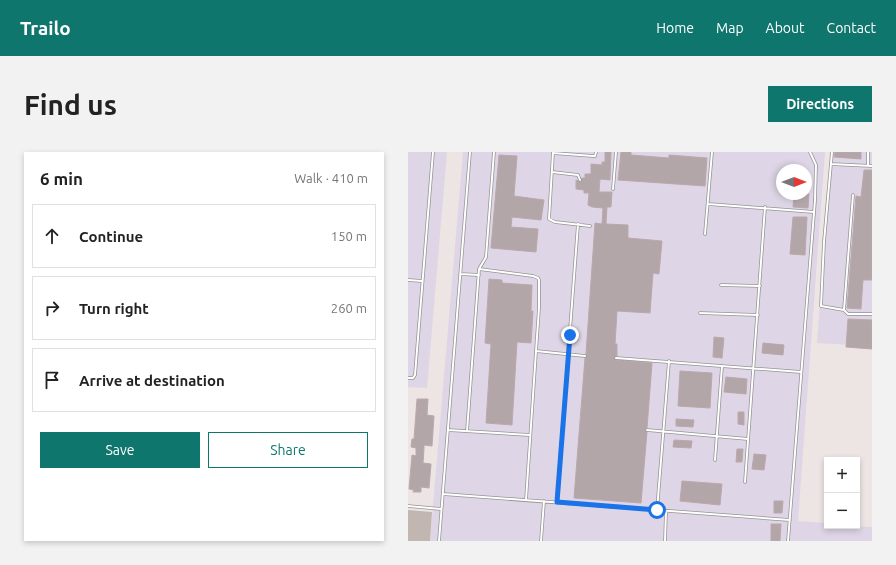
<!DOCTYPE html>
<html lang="en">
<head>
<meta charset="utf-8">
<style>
  body { margin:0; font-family:Ubuntu,sans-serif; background:#f2f2f2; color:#222 }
  .controls { position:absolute; right:12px; bottom:12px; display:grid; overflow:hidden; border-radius:0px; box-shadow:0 2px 6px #0003 }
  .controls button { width:36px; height:36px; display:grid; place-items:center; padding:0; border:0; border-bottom:1px solid #e0e0e0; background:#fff; color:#222; font:20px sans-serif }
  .compass { position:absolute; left:368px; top:12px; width:36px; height:36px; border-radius:50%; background:#fff; box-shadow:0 2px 6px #0003; rotate:90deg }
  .stop { position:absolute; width:12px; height:12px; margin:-9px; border:3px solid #1a73e8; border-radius:50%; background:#fff }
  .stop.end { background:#1a73e8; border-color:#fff; box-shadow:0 1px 4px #0008 }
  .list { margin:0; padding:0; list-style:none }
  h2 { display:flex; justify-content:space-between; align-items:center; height:52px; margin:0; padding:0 16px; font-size:17px }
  h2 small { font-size:13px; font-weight:400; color:#767676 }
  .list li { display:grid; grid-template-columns:26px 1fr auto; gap:12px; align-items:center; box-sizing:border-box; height:64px; margin:0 8px 8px; padding:0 8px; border:1px solid #e0e0e0; border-radius:0px }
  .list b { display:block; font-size:15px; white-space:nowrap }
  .list em { font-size:13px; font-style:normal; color:#767676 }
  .actions { display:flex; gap:8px; padding:12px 16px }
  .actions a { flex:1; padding:9px 0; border:1px solid #0f766e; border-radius:0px; text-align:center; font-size:14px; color:#0f766e }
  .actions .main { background:#0f766e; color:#fff }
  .icon { flex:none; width:22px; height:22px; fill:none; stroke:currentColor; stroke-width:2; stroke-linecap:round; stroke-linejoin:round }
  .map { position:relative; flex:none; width:464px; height:389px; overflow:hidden; border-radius:0px }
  header { display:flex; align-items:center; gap:24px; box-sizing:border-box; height:56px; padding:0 20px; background:#0f766e; color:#fff }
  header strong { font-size:19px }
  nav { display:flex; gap:22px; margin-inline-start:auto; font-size:14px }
  .intro { display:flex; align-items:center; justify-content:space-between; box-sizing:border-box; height:96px; padding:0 24px }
  h1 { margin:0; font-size:28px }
  .button { padding:10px 18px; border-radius:0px; background:#0f766e; color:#fff; font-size:14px; font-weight:700 }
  main { display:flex; gap:24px; padding:0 24px }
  aside { flex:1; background:#fff; border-radius:0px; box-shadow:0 2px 6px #0003 }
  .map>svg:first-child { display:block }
  .industrial { fill:#ded6e6; fill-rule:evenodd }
  .construction { fill:#c1b6b0 }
  .building { fill:#b2a6a9; stroke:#bda7ac }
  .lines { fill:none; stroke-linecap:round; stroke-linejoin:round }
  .lane-casing { stroke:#949494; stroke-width:3.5 }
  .lane { stroke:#fff; stroke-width:2 }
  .route { stroke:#1a73e8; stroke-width:5 }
</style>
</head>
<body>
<header>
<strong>Trailo</strong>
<nav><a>Home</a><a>Map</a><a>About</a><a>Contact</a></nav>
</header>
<div class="intro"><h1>Find us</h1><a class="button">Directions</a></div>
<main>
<aside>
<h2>6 min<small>Walk · 410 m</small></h2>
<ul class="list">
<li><svg class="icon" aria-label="ahead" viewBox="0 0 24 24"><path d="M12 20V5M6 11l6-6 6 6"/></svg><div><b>Continue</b></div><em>150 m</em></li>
<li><svg class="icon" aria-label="right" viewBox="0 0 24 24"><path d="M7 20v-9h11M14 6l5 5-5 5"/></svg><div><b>Turn right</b></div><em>260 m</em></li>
<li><svg class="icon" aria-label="arrive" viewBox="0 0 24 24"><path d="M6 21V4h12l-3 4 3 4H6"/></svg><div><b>Arrive at destination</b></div></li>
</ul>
<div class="actions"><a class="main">Save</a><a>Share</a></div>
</aside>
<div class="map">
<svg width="464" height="389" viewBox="0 0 464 389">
  <rect width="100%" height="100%" fill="#ede4e4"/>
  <!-- industrial -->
  <path class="industrial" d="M0 0H39L19 236 0 235Z
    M55 0H417L390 369 419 371V374L464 375V389H22ZM374 18H398V42H374Z
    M423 0H464V194L409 191Z"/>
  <!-- construction -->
  <path class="construction" d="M0 358 24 360 22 389H0Z"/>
  <!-- building -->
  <path class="building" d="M197 0H203L202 28 192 27 191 40H204L203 55H199L198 72 220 73V86L254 89 251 122 245 121 242 161 209 159 207 192H209V204L206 205 208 208 244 211 239 276 237 278 239 280 233 351 166 346 177 206 179 204 178 202 187 71 194 72 195 56 184 55 180 53 181 41H176V38L168 37V28L173 30 174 26H177V22H183V12L194 13V10H197Z
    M213 0H223V3L261 6V3L299 6 297 34 210 28Z
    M427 0H453V7L426 5Z
    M91 3 109 4 106 44 136 48 133 68 104 65 103 75 130 77 128 100 83 96Z
    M456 18H464V128H455L453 157 439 156 448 44 453 45Z
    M386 42H401L400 56 385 55Z
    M385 65H399L397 103 382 102Z
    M81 127 94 128V131L124 133 123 159H125L123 191 109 190 104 273 78 271 83 192 77 191Z
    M440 167 464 168V197L438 195Z
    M306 185 316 186 314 206 305 205Z
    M355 191 376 193 375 203 354 201Z
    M272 219 304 221 302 256 270 254Z
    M318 225 339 227 338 242 316 240Z
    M9 247H20L19 263 26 264 24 294 16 293V296L15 311 23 312 21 336 13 335V340H5L6 338 1 337 4 303 8 304V296L3 295 4 287H6Z
    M330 260H336V273L330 272Z
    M268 267 286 268 285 275 268 274Z
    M266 288 284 289 283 296 265 295Z
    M329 297H335L334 310H328Z
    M346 302 358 303 356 318 344 317Z
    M274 329 314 332 312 353 272 349Z
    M366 349H375L374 361H366Z
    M363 372H373L372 389H363Z"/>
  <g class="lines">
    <!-- lane casing -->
    <g class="lane-casing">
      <path id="lane" d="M145 0 141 67 147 70 182 74
        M424 0 416 90 413 154 436 158 440 162H464
        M145 1 185 4H187L188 0
        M423 12 464 14
        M460 14V0
        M144 20 170 23 172 28
        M205 37 208 0
        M300 52 406 60
        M297 82 304 0
        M71 117 125 124 130 126 131 128V156L128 199 118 348
        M53 122 71 123
        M0 128 14 129
        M313 133 352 134
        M436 158 445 43
        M292 161 350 163
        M128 199 177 204
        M208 206 393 220
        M0 226H5L7 223 25 0
        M40 278 122 283
        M239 278 340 287
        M59 279 71 117 78 105 86 0
        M307 308 314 214
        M337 330 357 55
        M35 342 382 368
        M149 350 170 72
        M0 354 33 357
        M249 358 261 209
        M31 389 62 0
        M133 389 136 349
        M257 389 258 359
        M380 389 407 48 408 13 402 0"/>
    </g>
    <!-- lane -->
    <use href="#lane" class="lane"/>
  </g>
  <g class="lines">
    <!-- route -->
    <path class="route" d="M162 183 149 350 249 358"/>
  </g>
</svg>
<div class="controls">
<button>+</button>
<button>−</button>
</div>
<svg class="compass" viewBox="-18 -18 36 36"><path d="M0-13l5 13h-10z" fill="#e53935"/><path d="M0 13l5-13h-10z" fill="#767676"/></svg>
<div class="stop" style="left:249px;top:358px"></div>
<div class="stop end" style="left:162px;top:183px"></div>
</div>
</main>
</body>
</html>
